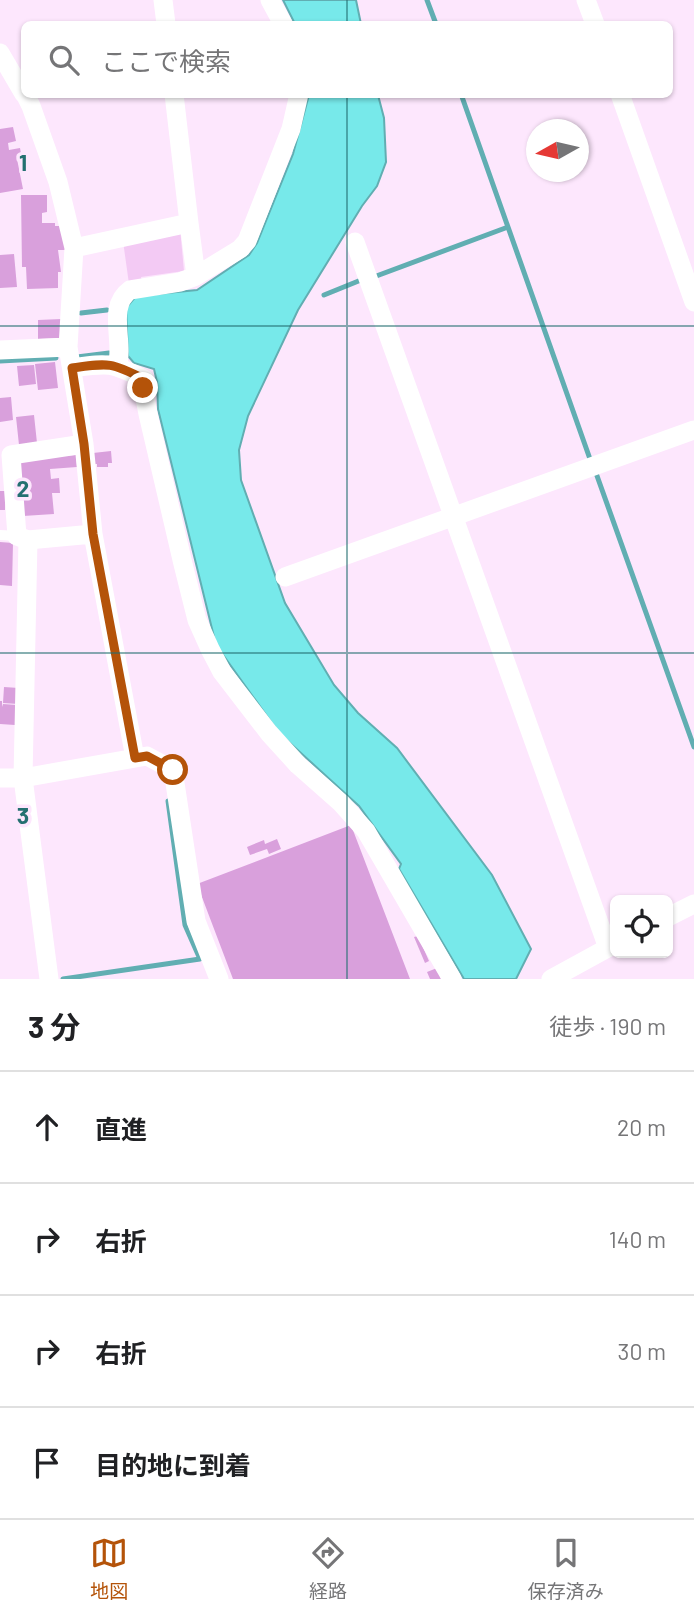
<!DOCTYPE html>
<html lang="ja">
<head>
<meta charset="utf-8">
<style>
  body { margin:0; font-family:Barlow,"Noto Sans JP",sans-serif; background:#f2f2f2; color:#202124 }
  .controls { position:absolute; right:21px; bottom:21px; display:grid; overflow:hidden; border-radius:10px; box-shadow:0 2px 5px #0004 }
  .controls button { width:63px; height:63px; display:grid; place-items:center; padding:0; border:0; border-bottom:2px solid #e0e0e0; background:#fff; color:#202124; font:35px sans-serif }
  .compass { position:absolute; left:526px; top:119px; width:63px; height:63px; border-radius:50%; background:#fff; box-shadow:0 2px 5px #0004; rotate:262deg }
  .stop { position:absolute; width:21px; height:21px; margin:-16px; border:5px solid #b45309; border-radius:50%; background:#fff }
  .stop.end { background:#b45309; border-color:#fff; box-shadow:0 2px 7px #0008 }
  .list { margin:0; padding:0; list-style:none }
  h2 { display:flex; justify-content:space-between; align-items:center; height:91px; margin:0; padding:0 28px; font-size:30px }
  h2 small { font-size:23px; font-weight:400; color:#757577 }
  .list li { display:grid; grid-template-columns:46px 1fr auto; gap:21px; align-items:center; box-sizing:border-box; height:112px; padding:0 28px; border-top:2px solid #e0e0e0 }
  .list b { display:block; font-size:26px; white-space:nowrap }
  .list em { font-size:23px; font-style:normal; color:#757577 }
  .icon { flex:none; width:38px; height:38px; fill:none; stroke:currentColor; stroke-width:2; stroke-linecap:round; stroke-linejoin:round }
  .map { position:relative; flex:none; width:694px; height:979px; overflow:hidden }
  .search { position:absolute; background:#fff; box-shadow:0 2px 5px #0004; left:21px; right:21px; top:21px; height:77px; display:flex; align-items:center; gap:18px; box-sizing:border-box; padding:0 24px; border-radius:10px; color:#757577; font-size:26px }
  .sheet { height:539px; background:#fff }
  nav { display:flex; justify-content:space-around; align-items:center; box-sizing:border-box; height:98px; border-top:2px solid #e0e0e0; background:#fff; font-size:19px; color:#757577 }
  nav a { display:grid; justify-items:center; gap:4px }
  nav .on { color:#b45309 }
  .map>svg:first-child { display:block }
  .green { fill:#f3caf4 }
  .water { fill:#77e9ea; stroke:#61aeb2; stroke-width:2 }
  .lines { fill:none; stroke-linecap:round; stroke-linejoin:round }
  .stream { stroke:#61aeb2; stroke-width:5 }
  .building { fill:#d9a0dc }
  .lane { stroke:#fff; stroke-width:10 }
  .street { stroke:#fff; stroke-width:19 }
  .route { stroke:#b45309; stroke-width:9 }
  .grid { fill:none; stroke:#247071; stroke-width:2; stroke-opacity:0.55 }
  .grid-label { font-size:23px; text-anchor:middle; font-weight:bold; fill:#247071; stroke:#fde7fd; stroke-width:7; stroke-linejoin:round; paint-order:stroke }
</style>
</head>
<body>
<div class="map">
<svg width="694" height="979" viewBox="0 0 694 979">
  <rect width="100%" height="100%" fill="#fde7fd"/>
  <!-- green -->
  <path class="green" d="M180 228 184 271 141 277 142 282 129 284 123 241Z"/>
  <!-- water -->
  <path class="water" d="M283 0H356L361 24H295Z
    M309 95H378L384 118 386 162 377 186 362 206 298 310 248 416 239 450 241 480 285 603 334 685 358 713 397 748 492 875 531 949 516 979H464L399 869 401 864 359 806 279 733 216 645 158 409 157 382 154 369 134 363 128 356 126 308 136 296 197 290 249 255 257 243 293 154Z"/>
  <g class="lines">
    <!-- stream -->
    <path class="stream" d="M427 0 436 24
      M461 94 590 459
      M371 278 508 227
      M324 295 361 280
      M81 313 107 310
      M77 357 109 353
      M0 361 56 358
      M596 473 694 747
      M63 979 200 959 185 925 168 801"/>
  </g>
  <!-- building -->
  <path class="building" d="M13 127 16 141 8 143 9 150 20 148 22 159H17L23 189 0 193V129Z
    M21 195H47V212L42 213V223H55V226H64L68 250H58L61 272H58V288L27 289 26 267H22Z
    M14 254 17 287 0 288V255Z
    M62 319 63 338 38 339V320Z
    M55 362 58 388 38 390 35 364Z
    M34 365 36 384 19 386 17 366Z
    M11 397 13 420 0 422V398Z
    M34 415 37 443 19 445 16 417Z
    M111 451 112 463H108V467H97V464H94L93 453Z
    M76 455 77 467 50 469 51 479 59 478 60 493H52L54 514 23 516 19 459Z
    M0 491H6L5 510H0Z
    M0 542 13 543 12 586 0 585Z
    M4 687 19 688 18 704 3 703Z
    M0 701H2V707L3 704 17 705 15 725 0 724Z
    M351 825 410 979H233L197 884Z
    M277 839 281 849 269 854 267 849 250 855 247 847 264 840 265 844Z
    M418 936 429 961 425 963 414 937Z
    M437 968 441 979H430L427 972Z"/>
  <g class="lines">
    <!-- lane -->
    <path class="lane" d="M0 535 17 536"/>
    <!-- street -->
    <path class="street" d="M163 0 166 24
      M270 0 283 24
      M586 0 595 24
      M0 53 24 94
      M25 94 31 106 58 182 74 248 68 347 84 444 93 534 28 540 23 778 49 979
      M174 94 189 223
      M620 94 694 302
      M355 242 608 948
      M74 248 189 223 196 276 180 282 130 290C106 307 125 343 117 366
      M196 276 240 249 247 241 291 129 299 94
      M0 350 68 347
      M72 368C109 363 110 362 144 379L143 388 148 414 183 564 197 620 210 649 222 672 269 733 298 765 341 803 366 831 452 979
      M93 534 135 758
      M28 540 17 536 11 455 84 444
      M285 577 694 430
      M0 778H23L147 756 173 770 196 921 219 979
      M668 917 694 904
      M551 979 615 944"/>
  </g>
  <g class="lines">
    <!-- route -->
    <path class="route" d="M143 388 144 379C110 362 109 363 72 368L84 444 93 534 135 758 147 756 173 770"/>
  </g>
  <!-- grid -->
  <path class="grid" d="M347 0V24M347 94V979M0 326H694M0 653H694"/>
  <g class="grid-label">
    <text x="23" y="171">1</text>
    <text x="23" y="497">2</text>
    <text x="23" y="824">3</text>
  </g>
</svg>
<div class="controls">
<button><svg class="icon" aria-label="locate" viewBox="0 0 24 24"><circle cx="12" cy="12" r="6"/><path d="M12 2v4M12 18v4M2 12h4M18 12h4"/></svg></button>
</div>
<svg class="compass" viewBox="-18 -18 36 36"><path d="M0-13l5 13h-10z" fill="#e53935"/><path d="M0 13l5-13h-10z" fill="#757577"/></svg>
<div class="stop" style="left:173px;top:770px"></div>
<div class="stop end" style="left:143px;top:388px"></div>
<div class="search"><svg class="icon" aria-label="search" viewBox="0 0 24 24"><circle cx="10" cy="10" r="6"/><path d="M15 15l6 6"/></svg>ここで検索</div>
</div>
<section class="sheet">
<h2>3 分<small>徒歩 · 190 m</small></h2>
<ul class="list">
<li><svg class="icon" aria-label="ahead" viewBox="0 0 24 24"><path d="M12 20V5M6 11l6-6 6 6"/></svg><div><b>直進</b></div><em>20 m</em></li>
<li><svg class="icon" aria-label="right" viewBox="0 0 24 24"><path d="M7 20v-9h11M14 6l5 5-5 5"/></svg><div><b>右折</b></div><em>140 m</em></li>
<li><svg class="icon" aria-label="right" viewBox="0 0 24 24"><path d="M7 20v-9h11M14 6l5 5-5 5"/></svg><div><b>右折</b></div><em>30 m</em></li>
<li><svg class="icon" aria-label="arrive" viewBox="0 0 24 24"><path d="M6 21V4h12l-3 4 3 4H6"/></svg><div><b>目的地に到着</b></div></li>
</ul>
</section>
<nav>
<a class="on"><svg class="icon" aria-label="map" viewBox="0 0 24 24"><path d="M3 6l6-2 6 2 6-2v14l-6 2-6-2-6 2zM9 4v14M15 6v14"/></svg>地図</a>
<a><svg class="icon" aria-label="directions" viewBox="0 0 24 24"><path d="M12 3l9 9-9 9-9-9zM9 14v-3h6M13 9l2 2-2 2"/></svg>経路</a>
<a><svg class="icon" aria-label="saved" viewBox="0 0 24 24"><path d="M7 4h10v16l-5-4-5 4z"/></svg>保存済み</a>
</nav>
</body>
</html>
